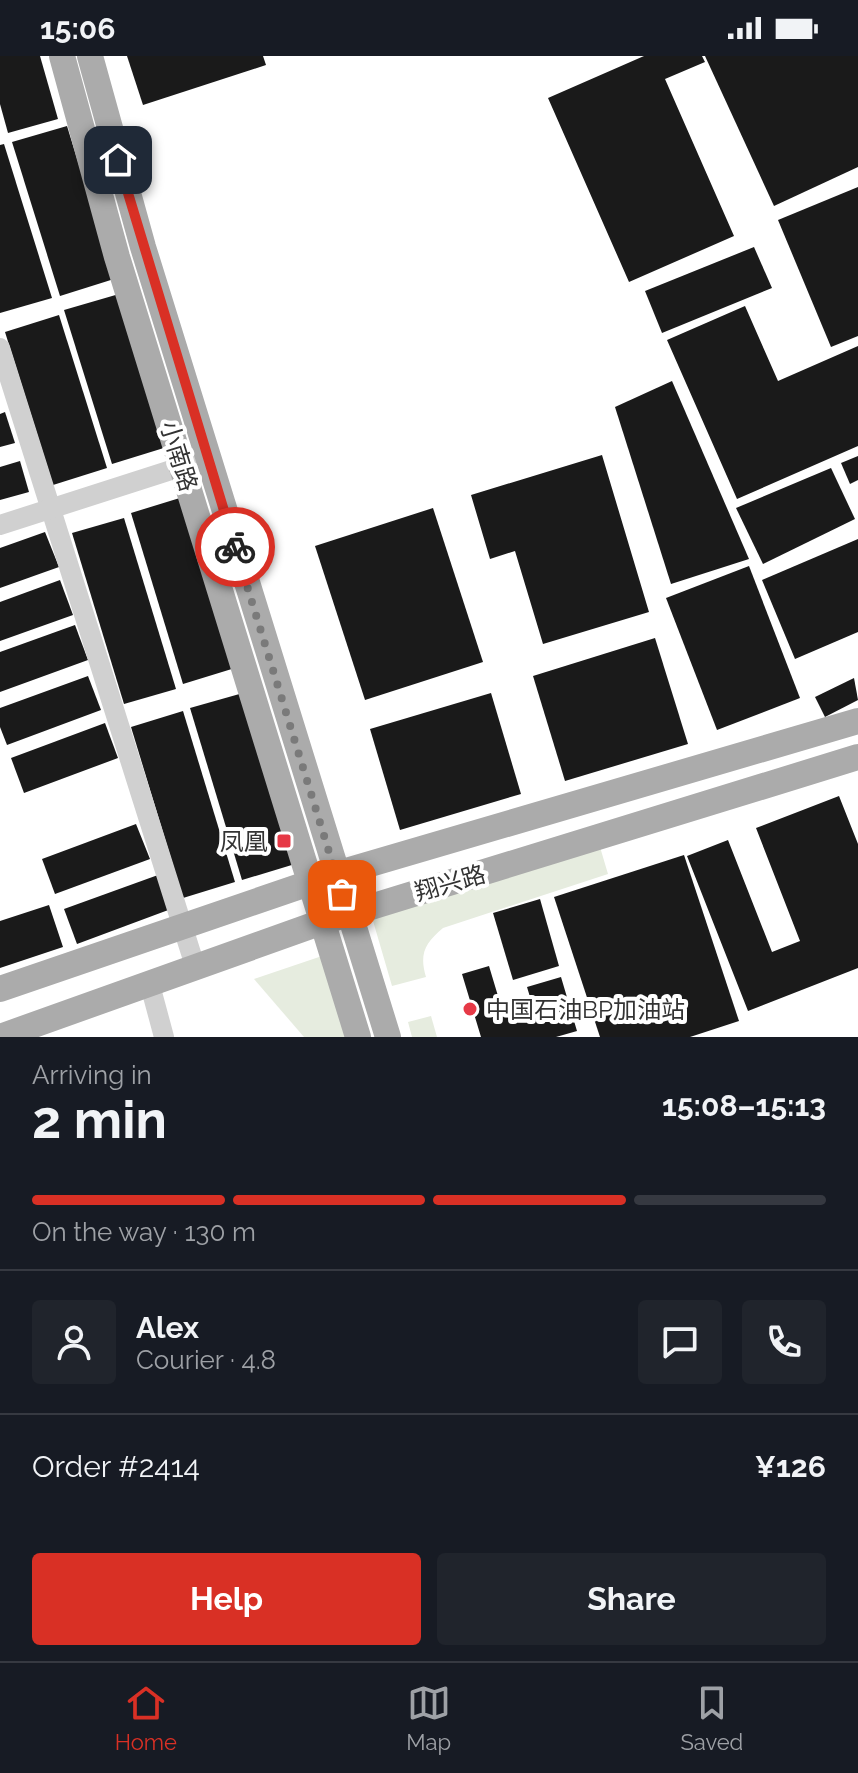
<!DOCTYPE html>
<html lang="en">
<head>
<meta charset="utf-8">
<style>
  :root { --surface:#171b24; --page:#20242c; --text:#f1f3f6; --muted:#9ea1a6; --line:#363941; --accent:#d93025 }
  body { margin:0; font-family:Raleway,"Noto Sans SC",sans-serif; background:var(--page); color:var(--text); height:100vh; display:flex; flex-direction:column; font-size:30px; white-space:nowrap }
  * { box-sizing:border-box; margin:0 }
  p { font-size:26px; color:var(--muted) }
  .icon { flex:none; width:44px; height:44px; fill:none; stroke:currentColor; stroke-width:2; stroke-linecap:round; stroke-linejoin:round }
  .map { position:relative; height:981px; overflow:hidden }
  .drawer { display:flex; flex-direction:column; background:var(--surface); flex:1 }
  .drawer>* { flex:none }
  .pin { position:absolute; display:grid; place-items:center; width:68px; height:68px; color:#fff; margin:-34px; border-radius:16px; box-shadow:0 4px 12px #0006 }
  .courier { position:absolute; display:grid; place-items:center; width:80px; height:80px; margin:-40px; border:6px solid #d93025; border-radius:50%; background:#fff; color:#222; box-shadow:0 2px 10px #0007 }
  .headline em { font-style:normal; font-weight:700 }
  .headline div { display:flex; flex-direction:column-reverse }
  .headline { display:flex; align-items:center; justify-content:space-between; height:136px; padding:0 32px }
  h1 { font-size:52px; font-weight:700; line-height:60px }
  .bar { display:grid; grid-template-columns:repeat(4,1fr); gap:12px 8px; align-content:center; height:96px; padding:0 32px }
  .bar i { height:10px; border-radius:6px; background:var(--line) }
  .bar .selected { background:var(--accent) }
  .bar p { grid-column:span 4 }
  .line { display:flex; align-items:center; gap:20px; padding:0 32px; border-top:2px solid var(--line) }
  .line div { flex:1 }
  .round { display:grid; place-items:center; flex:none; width:84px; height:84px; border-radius:8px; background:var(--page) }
  .primary-button { display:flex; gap:16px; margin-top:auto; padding:16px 32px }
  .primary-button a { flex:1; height:92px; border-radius:8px; background:var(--accent); color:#fff; font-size:32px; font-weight:700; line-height:92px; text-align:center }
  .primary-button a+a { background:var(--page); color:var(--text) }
  .status { display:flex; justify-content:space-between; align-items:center; height:56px; padding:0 40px; background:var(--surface); direction:ltr }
  .status svg { height:22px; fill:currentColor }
  .dock { display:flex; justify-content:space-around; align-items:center; height:112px; border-top:2px solid var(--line); background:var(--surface); font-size:22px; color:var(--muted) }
  .dock a { display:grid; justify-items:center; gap:4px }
  .dock .selected { color:var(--accent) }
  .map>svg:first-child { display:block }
  .green { fill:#e6ecdf }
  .building { fill:#1a1a1a }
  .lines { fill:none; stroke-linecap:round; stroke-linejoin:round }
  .minor { stroke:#d0d0d0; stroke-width:20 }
  .major { stroke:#ababab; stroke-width:26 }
  .done { stroke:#7a7a7a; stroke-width:8; stroke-dasharray:0 14.4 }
  .route { stroke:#d93025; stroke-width:10 }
  .poi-dot { fill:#e63946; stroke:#fff; stroke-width:3 }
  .labels { text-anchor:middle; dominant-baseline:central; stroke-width:8; stroke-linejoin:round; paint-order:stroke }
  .street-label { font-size:24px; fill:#333; stroke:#fff }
  .poi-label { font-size:24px; fill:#333; stroke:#fff; text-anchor:end }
</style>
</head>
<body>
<div class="status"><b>15:06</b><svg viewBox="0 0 49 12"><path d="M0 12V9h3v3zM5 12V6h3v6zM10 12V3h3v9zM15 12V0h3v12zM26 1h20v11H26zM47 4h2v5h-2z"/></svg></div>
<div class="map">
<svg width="858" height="981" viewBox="0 0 858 981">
  <rect width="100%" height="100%" fill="#fff"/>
  <!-- green -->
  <g class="green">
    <path d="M600 791 608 818 443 872C425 887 419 898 426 921L392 930 371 858Z"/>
    <polygon points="322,900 350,981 304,981 254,923"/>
    <polygon points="431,960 437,981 412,981 408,966"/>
  </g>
  <!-- building -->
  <g class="building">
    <polygon points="0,0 40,0 58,63 8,77 0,48"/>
    <polygon points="127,0 263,0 266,9 143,49"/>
    <polygon points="644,0 702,0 705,6 665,23 734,180 629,226 548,42"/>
    <polygon points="705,0 858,0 858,111 774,150"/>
    <polygon points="67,70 114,223 60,240 12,86"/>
    <polygon points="4,88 52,242 0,257 0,89"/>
    <polygon points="858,131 858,280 831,291 778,164"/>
    <polygon points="754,191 772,232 662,277 645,235"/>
    <polygon points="119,238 167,391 112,408 64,254"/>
    <polygon points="745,250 778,325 858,290 858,390 737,443 667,284"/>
    <polygon points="59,259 107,412 53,429 5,276"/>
    <polygon points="672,325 749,503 671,528 615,351"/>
    <polygon points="5,356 15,387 0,391 0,358"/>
    <polygon points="602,399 649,556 543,588 515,495 490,503 471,439"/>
    <polygon points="858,400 858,424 850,428 841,407"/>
    <polygon points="20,405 29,436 0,444 0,411"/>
    <polygon points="831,412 855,463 763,508 736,452"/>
    <polygon points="183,441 235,612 183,628 131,457"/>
    <polygon points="433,452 483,606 365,644 315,490"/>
    <polygon points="124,462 176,633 124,648 72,477"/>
    <polygon points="45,476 59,511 0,532 0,492"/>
    <polygon points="858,483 858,576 795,603 762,524"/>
    <polygon points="749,510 800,642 717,674 666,542"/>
    <polygon points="60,524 73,559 0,585 0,546"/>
    <polygon points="75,569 88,604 0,636 0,596"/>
    <polygon points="655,582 688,688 565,725 533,620"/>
    <polygon points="88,620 101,654 7,689 0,671 0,652"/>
    <polygon points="854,622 858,644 825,661 815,641"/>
    <polygon points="243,637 295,808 242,824 190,652"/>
    <polygon points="491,637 521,738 400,774 370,673"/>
    <polygon points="183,655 235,826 183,842 131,671"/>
    <polygon points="105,667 118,702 24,737 11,702"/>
    <polygon points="839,740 858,788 858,912 748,955 687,800 728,784 772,896 800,885 756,772"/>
    <polygon points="136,768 150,803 55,838 42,803"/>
    <polygon points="684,799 739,965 690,981 600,981 554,841"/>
    <polygon points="158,819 171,853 77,888 64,853"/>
    <polygon points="540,843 559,910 513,924 493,857"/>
    <polygon points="49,849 63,891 0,912 0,865"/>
    <polygon points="489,910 504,960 533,951 527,931 561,921 577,975 556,981 481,981 462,918"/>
  </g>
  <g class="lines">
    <!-- minor -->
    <g class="minor">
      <polyline points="0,292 196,913"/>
      <polyline points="0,469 193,407"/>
      <polyline points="150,929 164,981"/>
    </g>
    <!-- major -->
    <g class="major">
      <polyline points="62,0 117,201 358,981"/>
      <polyline points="90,0 143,191 388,981"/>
      <polyline points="0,933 336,818 858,665"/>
      <polyline points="0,981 322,866 858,701"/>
    </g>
  </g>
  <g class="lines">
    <!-- done -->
    <polyline class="done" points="235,491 342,838"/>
    <!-- route -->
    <polyline class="route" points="118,104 235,491"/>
  </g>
  <!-- markers -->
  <g class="poi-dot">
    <rect x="276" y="777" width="16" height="16" rx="4"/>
    <circle cx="470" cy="953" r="8"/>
  </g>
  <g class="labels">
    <!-- street labels -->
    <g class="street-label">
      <text transform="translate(179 400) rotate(73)">小南路</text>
      <text transform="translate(450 827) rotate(-16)">翔兴路</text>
    </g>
    <!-- poi labels -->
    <g class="poi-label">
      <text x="268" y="785">凤凰</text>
      <text x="486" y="953" text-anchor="start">中国石油BP加油站</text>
    </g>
  </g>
</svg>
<div class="pin" style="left:342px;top:838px;background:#ea580c"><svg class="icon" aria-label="bag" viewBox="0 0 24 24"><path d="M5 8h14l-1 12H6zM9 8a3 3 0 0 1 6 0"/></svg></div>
<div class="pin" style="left:118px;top:104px;background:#1f2937"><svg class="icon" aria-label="home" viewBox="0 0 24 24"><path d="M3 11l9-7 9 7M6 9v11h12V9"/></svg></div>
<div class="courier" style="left:235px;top:491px"><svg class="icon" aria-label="bike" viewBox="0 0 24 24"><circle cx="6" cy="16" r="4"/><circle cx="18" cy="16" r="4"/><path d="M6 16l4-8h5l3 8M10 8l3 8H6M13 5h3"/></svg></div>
</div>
<section class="drawer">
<div class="headline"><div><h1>2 min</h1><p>Arriving in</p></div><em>15:08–15:13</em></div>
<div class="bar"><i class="selected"></i><i class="selected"></i><i class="selected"></i><i></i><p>On the way · 130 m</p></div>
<div class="line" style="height:144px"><a class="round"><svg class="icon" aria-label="person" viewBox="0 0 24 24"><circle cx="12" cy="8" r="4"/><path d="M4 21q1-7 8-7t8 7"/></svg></a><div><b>Alex</b><p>Courier · 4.8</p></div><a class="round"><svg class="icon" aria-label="chat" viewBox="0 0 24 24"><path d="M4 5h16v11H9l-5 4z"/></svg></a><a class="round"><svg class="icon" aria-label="phone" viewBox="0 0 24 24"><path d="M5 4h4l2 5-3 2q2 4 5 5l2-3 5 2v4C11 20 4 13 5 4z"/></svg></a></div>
<div class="line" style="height:104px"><div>Order #2414</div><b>¥126</b></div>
<div class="primary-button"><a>Help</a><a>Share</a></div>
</section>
<nav class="dock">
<a class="selected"><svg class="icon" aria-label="home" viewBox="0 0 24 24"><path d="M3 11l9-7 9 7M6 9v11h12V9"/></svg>Home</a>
<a><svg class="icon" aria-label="map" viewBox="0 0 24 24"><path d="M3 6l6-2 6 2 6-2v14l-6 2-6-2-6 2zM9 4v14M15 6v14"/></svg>Map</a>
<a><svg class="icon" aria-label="saved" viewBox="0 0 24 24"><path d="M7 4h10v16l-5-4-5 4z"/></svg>Saved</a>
</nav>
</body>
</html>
